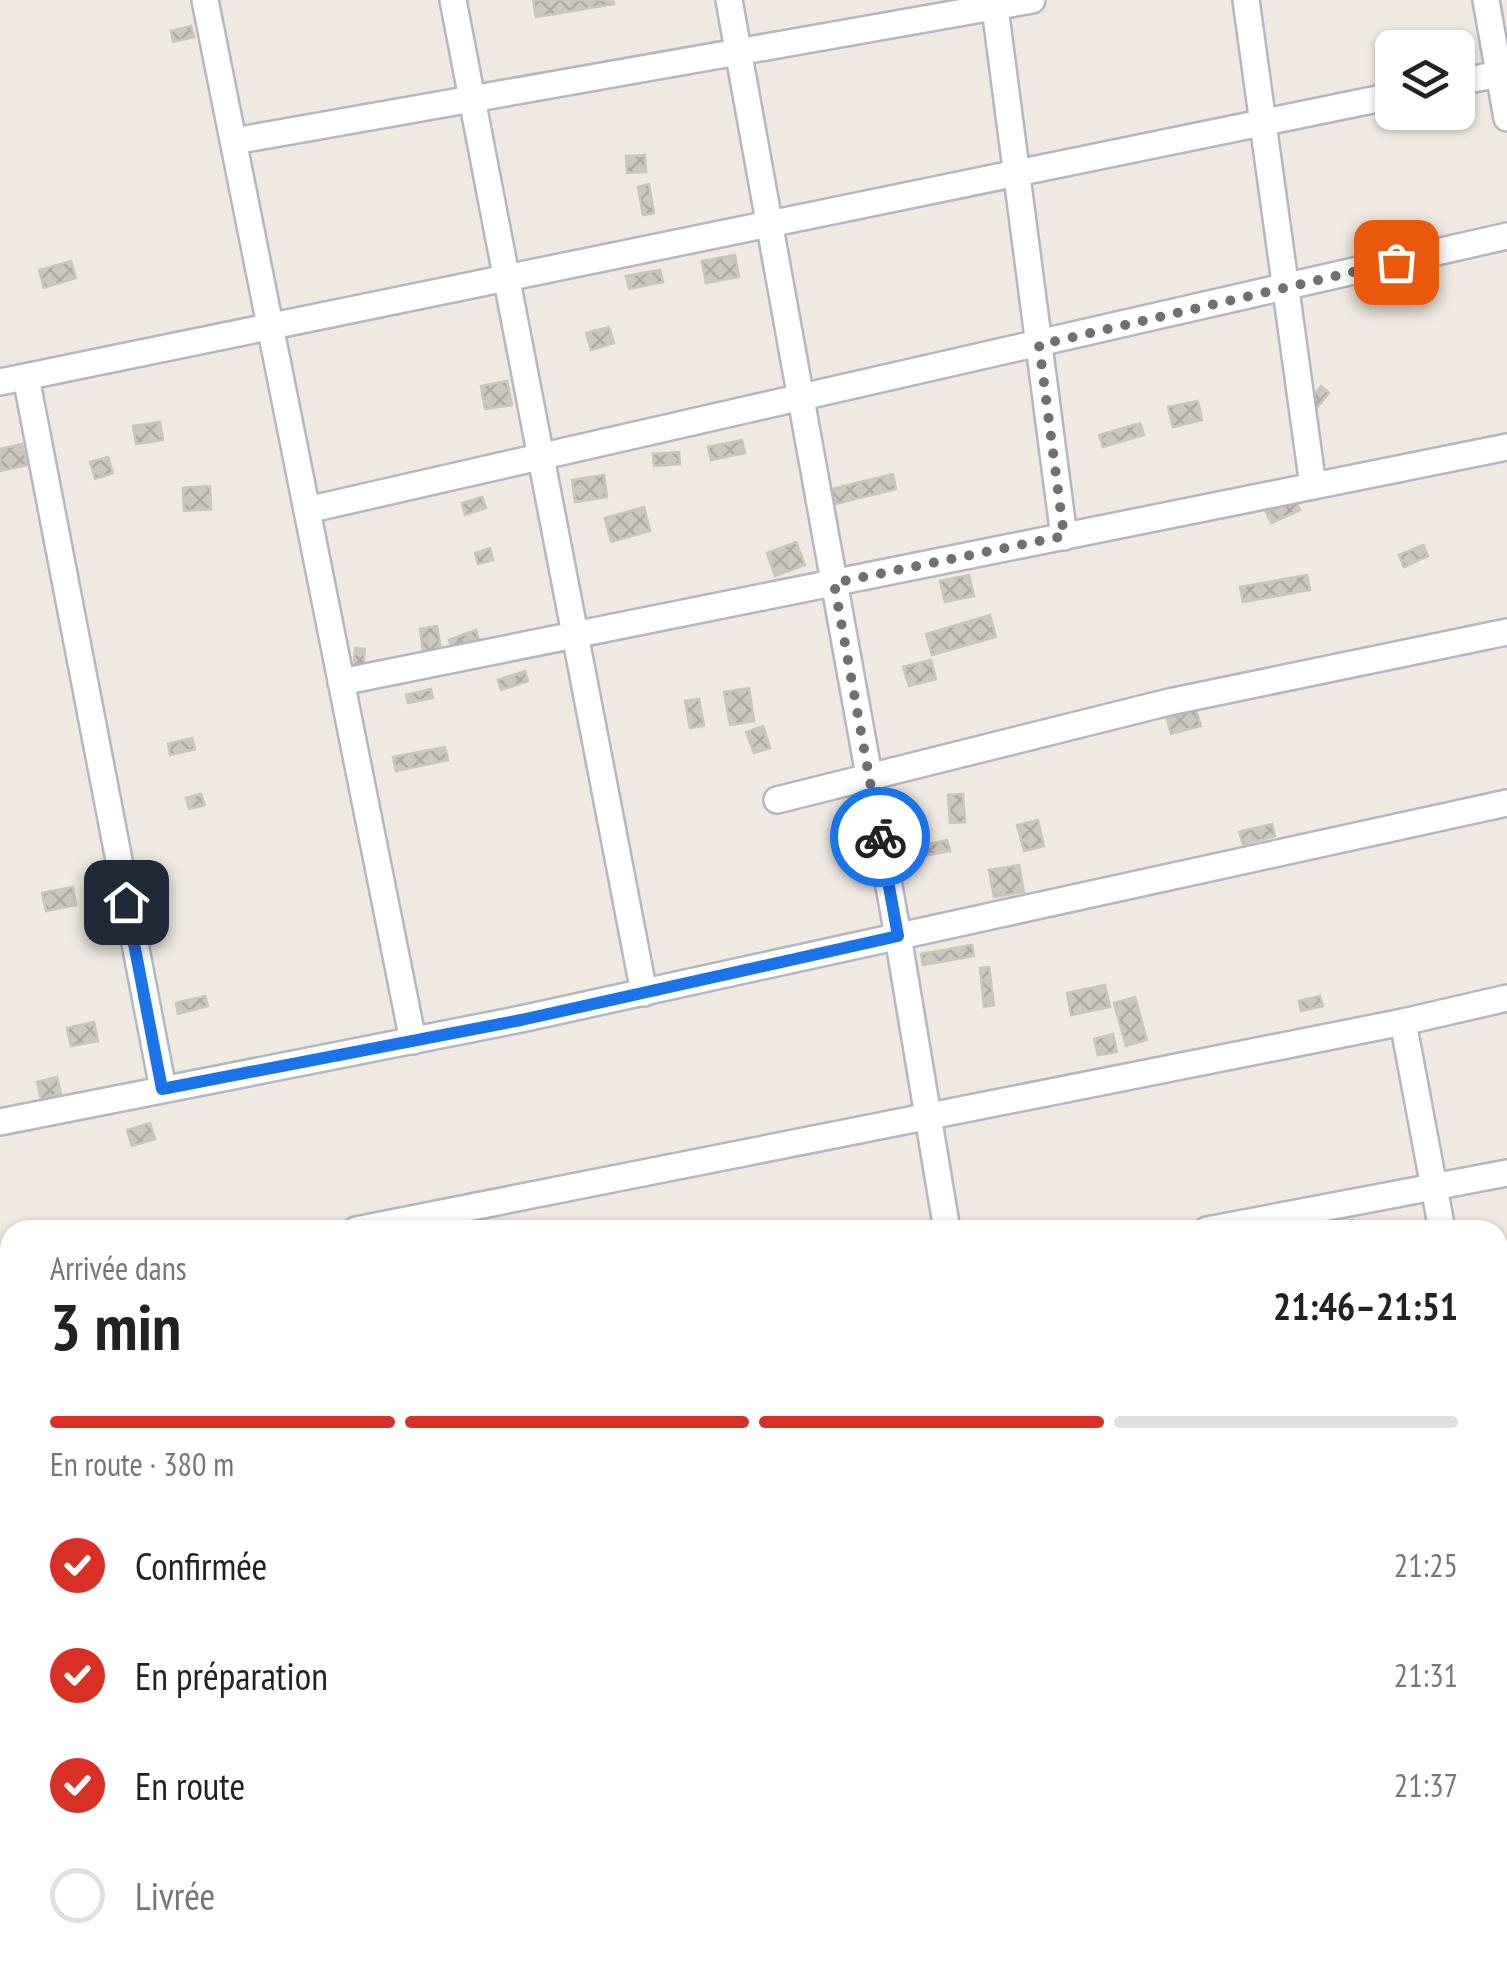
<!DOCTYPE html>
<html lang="fr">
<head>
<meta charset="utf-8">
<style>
  :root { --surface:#fff; --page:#f2f2f2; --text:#222; --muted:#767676; --line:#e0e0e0; --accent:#d93025 }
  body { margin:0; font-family:"PT Sans Narrow",sans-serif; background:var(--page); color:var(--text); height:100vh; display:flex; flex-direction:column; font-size:38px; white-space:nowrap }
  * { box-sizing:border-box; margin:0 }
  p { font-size:32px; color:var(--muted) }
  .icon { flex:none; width:55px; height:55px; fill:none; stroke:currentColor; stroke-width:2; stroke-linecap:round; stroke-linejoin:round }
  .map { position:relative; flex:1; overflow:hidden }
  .panel { position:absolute; left:0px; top:1220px; width:1508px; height:750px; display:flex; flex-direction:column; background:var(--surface); border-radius:30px 30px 0 0; box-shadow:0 2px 8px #0004 }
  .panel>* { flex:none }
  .fabs { position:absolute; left:1375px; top:30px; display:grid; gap:20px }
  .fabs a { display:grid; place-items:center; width:100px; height:100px; border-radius:15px; background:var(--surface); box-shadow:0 2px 8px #0004; font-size:50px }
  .pin { position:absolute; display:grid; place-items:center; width:85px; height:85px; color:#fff; margin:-42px; border-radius:20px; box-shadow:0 5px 15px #0006 }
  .courier { position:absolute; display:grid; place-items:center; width:100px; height:100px; margin:-50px; border:8px solid #1a73e8; border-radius:50%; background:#fff; color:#222; box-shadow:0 2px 12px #0007 }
  .headline em { font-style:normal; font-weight:800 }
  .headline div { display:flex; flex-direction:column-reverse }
  .headline { display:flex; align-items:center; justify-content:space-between; height:170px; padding:0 50px }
  h1 { font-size:65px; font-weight:800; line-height:75px }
  .bar { display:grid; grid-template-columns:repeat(4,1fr); gap:15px 10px; align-content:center; height:120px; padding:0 50px }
  .bar i { height:12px; border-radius:8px; background:var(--line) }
  .bar .current { background:var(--accent) }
  .bar p { grid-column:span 4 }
  ol { padding:0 50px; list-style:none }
  li { display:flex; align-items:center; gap:30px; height:110px }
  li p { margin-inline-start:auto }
  li .icon { padding:10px; border-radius:50%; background:var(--accent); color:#fff; stroke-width:4 }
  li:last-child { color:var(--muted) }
  li i { width:55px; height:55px; border:5px solid var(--line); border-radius:50% }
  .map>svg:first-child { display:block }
  .building { fill:url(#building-cross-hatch); stroke:#cbc5ba; stroke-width:2.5 }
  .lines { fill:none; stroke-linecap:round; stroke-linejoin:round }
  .minor-casing { stroke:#b4b7c1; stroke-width:30 }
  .minor { stroke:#fff; stroke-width:25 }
  .done { stroke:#726f6d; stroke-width:10; stroke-dasharray:0 18 }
  .route { stroke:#1a73e8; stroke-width:12 }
</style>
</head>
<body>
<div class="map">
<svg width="1507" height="1970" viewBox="0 0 1507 1970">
  <defs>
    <pattern id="building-cross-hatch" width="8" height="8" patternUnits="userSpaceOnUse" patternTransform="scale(2.5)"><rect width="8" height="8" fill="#cbc7bf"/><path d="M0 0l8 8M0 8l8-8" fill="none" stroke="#afaba4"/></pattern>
  </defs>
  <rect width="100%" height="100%" fill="#efe9e1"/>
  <!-- building -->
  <g class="building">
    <polygon points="533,0 613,0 614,4 536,17"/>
    <polygon points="191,26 194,37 173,42 171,31"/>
    <polygon points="645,155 646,172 627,173 626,156"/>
    <polygon points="649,184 654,213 643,215 638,187"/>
    <polygon points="735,255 739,277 706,283 702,261"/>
    <polygon points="71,261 76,278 44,288 39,270"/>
    <polygon points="660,270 663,282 629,289 626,276"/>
    <polygon points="609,327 614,343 591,350 586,333"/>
    <polygon points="507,381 512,405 485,409 481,386"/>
    <polygon points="1321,386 1329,393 1315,410 1307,403"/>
    <polygon points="1198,401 1202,420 1173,427 1168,407"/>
    <polygon points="160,422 163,440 136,444 133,426"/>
    <polygon points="1140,423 1144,435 1103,447 1099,435"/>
    <polygon points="742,440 745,453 711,460 708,447"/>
    <polygon points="22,444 27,465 0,471 0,449"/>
    <polygon points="679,452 680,464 654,466 653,454"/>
    <polygon points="108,457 113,473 95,479 90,462"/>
    <polygon points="893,474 896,489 831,505 828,490"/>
    <polygon points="604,475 607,497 575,502 572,480"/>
    <polygon points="210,486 211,509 184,511 183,488"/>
    <polygon points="482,497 486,508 465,515 462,503"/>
    <polygon points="1295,499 1300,510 1271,523 1266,512"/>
    <polygon points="644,507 650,531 611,542 605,518"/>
    <polygon points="796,542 805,565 775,576 767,553"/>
    <polygon points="1423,545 1428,556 1404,567 1399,555"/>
    <polygon points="490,548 493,560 478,564 475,553"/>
    <polygon points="969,575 974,596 945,602 940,581"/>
    <polygon points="1307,575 1310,590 1243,602 1240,587"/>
    <polygon points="990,615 996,637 932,655 926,634"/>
    <polygon points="437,626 441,649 423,652 420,629"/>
    <polygon points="476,630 479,640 452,649 449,640"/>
    <polygon points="355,648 365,649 363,672 353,671"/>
    <polygon points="931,660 936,679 909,686 903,667"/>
    <polygon points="525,671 528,681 501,690 498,680"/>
    <polygon points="749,688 754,721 730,725 724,692"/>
    <polygon points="431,689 433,698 408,703 406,695"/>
    <polygon points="699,699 704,726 690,728 685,701"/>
    <polygon points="1196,710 1201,726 1171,734 1167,718"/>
    <polygon points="763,726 770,748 754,753 746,732"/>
    <polygon points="192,738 195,749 170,755 168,744"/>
    <polygon points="445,747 448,760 396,771 393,757"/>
    <polygon points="201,794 205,805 189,809 186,798"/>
    <polygon points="963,794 965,822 950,823 948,795"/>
    <polygon points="1038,820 1044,846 1024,851 1017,825"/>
    <polygon points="1272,824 1275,836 1243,845 1239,832"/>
    <polygon points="947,840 950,851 918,857 916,847"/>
    <polygon points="1019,865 1024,892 994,897 989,870"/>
    <polygon points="73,887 76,905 46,911 42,893"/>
    <polygon points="972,945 974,956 923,965 921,954"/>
    <polygon points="989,967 994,1005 984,1007 980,968"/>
    <polygon points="1105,985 1110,1007 1071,1015 1067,993"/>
    <polygon points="205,996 208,1006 178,1014 176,1003"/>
    <polygon points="1320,996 1323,1006 1301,1011 1299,1001"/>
    <polygon points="1135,997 1147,1040 1126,1046 1114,1003"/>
    <polygon points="94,1022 98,1041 71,1046 67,1028"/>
    <polygon points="1113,1034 1117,1052 1098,1055 1094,1039"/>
    <polygon points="57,1077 61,1094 41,1099 37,1082"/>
    <polygon points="150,1123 155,1139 132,1146 127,1130"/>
    <polygon points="1353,1220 1355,1230 1306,1230 1306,1229"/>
  </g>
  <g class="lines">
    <!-- minor casing -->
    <g class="minor-casing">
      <g id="minor">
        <polyline points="205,0 413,1041"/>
        <polyline points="453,0 644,993"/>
        <polyline points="729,0 898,936 947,1230"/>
        <polyline points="994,0 1064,537"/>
        <polyline points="1246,0 1313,486"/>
        <polyline points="1486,0 1507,118"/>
        <polyline points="1458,82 1499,74"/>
        <polyline points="234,141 1032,0"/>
        <polyline points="26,377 163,1089"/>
        <polyline points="0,382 1392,96"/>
        <polyline points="307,510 1507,236"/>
        <polyline points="341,682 1507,447"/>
        <polyline points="777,800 1169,702 1507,632"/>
        <polyline points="1403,1022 1442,1230"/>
        <polyline points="0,1122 521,1019 1507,803"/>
        <polyline points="356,1230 1403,1022 1507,998"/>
        <polyline points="1207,1230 1507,1173"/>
        <polyline points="0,1302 10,1300"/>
        <polyline points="1498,1342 1507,1341"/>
        <polyline points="0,1459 10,1457"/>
        <polyline points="1498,1506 1507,1555"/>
        <polyline points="1498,1720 1507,1719"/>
        <polyline points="1498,1889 1507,1887"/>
        <polyline points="0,1939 10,1938"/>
        <polyline points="155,1960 167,1970"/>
        <polyline points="741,1960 756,1970"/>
        <polyline points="884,1960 916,1970"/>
        <polyline points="1075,1960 1079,1970"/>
      </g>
    </g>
    <!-- minor -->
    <use href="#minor" class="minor"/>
  </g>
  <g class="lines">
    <!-- done -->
    <polyline class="done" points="880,837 834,583 1064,536 1039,345 1396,262"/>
    <!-- route -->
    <polyline class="route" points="126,902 162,1089 521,1020 898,936 880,837"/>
  </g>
</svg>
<div class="fabs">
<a><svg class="icon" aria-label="layers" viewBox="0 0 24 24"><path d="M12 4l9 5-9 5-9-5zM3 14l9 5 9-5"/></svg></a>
</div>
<div class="pin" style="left:1396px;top:262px;background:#ea580c"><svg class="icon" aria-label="bag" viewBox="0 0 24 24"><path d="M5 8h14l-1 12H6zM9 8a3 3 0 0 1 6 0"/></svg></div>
<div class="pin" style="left:126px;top:902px;background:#1f2937"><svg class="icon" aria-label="home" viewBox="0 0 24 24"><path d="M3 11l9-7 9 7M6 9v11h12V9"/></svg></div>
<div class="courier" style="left:880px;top:837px"><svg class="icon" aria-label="bike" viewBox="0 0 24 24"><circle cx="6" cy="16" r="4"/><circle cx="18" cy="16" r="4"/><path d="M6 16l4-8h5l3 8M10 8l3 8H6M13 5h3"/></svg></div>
<section class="panel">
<div class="headline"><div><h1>3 min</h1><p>Arrivée dans</p></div><em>21:46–21:51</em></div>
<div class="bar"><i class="current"></i><i class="current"></i><i class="current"></i><i></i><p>En route · 380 m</p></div>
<ol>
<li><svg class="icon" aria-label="check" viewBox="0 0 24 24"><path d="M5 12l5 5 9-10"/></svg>Confirmée<p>21:25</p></li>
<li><svg class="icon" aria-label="check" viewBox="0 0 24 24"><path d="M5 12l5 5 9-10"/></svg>En préparation<p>21:31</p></li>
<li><svg class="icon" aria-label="check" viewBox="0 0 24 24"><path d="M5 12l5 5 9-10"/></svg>En route<p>21:37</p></li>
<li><i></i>Livrée</li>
</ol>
</section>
</div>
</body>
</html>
